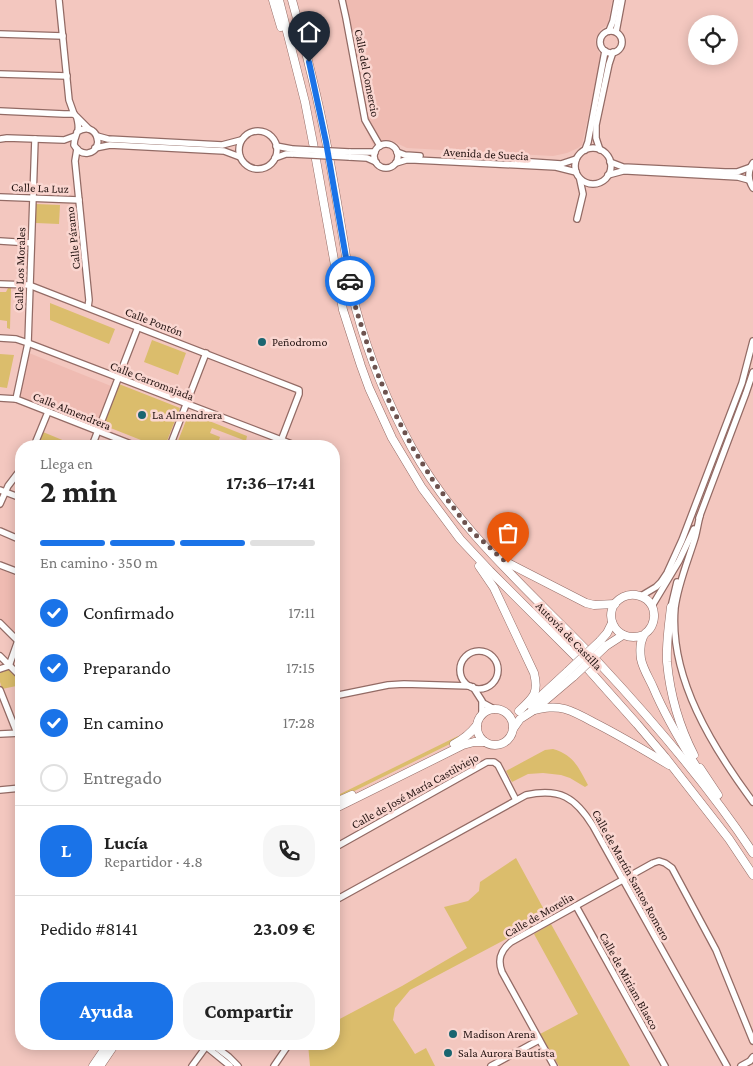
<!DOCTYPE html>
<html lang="es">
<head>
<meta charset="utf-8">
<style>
  :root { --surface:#fff; --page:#f6f6f6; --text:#222; --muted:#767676; --line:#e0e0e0; --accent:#1a73e8 }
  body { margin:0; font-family:"Crimson Pro",serif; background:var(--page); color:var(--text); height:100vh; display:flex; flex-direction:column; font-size:19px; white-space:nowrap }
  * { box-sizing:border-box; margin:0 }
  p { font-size:16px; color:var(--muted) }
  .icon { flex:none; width:28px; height:28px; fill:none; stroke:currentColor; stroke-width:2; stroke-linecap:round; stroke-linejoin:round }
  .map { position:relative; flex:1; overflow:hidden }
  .drawer { position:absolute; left:15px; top:440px; width:325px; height:610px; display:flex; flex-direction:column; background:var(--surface); border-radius:20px; box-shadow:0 2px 12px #0003 }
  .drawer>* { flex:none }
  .fabs { position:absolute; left:688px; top:15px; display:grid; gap:10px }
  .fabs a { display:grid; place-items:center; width:50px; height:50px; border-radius:50%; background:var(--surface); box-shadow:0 2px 12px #0003; font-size:25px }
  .pin { position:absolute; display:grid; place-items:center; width:42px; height:42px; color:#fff; margin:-51px -21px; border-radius:50% 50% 50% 0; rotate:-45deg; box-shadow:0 0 5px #0007 }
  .pin .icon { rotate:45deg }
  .courier { position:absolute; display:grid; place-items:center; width:50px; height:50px; margin:-25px; border:4px solid #1a73e8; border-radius:50%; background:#fff; color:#222; box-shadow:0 1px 6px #0007 }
  .summary em { font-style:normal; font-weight:700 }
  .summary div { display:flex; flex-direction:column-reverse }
  .summary { display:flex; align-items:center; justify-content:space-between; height:85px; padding:0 25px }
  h1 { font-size:32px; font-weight:700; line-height:38px }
  .bar { display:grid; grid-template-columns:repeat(4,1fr); gap:8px 5px; align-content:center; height:60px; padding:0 25px }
  .bar i { height:6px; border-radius:4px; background:var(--line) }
  .bar .active { background:var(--accent) }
  .bar p { grid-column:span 4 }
  .line { display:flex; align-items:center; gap:12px; padding:0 25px; border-top:1px solid var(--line) }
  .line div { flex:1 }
  .round { display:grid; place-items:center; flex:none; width:52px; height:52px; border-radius:20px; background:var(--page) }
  ol { padding:0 25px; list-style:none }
  li { display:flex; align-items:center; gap:15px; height:55px }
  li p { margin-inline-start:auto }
  li .icon { padding:5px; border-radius:50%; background:var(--accent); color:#fff; stroke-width:4 }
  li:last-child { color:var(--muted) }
  li i { width:28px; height:28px; border:2px solid var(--line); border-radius:50% }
  .button { display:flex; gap:10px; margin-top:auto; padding:10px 25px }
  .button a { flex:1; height:58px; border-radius:20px; background:var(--accent); color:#fff; font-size:20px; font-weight:700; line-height:58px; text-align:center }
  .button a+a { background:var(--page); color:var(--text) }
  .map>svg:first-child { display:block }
  .built { fill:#efbbb2 }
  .green { fill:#dbbd6c }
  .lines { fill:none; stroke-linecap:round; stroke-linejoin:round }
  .minor-casing { stroke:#936b65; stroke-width:8 }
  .highway-casing { stroke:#936b65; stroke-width:9 }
  .minor { stroke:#fff; stroke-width:5.5 }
  .highway { stroke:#fff; stroke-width:8 }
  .minor-bridge-casing { stroke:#936b65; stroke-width:8; stroke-linecap:butt }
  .highway-bridge-casing { stroke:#936b65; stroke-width:9; stroke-linecap:butt }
  .minor-bridge { stroke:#fff; stroke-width:5.5 }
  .highway-bridge { stroke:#fff; stroke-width:8 }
  .done { stroke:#6d534f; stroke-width:5; stroke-dasharray:0 9 }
  .route { stroke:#1a73e8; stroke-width:6 }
  .poi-dot { fill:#1a6570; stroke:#fad6d0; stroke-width:2 }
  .labels { text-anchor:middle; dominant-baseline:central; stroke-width:5; stroke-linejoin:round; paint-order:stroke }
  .street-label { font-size:12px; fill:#251513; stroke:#fad6d0 }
  .poi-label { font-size:12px; fill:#251513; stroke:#fad6d0; text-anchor:start }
</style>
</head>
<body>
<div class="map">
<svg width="753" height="1066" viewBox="0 0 753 1066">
  <rect width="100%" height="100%" fill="#f3c7bf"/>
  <!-- built -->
  <g class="built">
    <polygon points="339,0 612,0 608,23 606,26 601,29 595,40 596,46 600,55 600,62 583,140 582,145 578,148 567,153 553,156 407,148 390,140 380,141 373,145 362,121"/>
    <polygon points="29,353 111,386 96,426 20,397"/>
    <polygon points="0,569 21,578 21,622 17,634 16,634 0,618"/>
  </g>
  <!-- green -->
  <g class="green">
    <polygon points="36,204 60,205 59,224 36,223"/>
    <polygon points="8,288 11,288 10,329 7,328 7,321 0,320 0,292 6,292"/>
    <polygon points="50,303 115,329 109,344 50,320"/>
    <polygon points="152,340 186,353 178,375 144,362"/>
    <polygon points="0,354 14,355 7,388 0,387"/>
    <polygon points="119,384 180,408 165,446 156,446 108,427 109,424 104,422"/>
    <polygon points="189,413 247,436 246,441 212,428 210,433 220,437 217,445 220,446 176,446"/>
    <polygon points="43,432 72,444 71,446 38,446"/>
    <polygon points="9,669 21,680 21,685 2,689 0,682 0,671"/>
    <polygon points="458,736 460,739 334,801 334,797"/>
    <path d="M553 749C574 755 578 767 588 785L585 787 570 778 561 775 543 773 528 774 512 782 506 771 545 750Z"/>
    <polygon points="516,858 548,917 410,990 395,1008 393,1020 408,1043 415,1054 426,1048 435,1066 310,1066 308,1044 334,1044 334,1022 402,986 467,948 444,907 468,901 479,891 480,882"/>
    <polygon points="551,924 630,1066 559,1066 540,1034 578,1014 534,934"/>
  </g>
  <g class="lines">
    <!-- minor casing -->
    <g class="minor-casing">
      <g id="minor">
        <polyline points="59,0 69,100 74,114 89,129"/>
        <polyline points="342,0 346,18 365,120 380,146"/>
        <polyline points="609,31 613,21 617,0"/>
        <circle cx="611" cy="42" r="11"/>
        <polyline points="616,32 622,0"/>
        <polyline points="0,34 63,36"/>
        <polyline points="0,74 67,76"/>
        <polyline points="0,111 64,114 74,114"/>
        <path d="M77 118C78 122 79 126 78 130 76 136 74 139 74 145 77 150 81 154 88 153 106 150 97 119 77 132"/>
        <circle cx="258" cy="150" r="19"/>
        <polyline points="97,136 108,139 222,145 241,140"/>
        <polyline points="0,139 7,138 64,140 75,136"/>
        <circle cx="386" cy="156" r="12"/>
        <polyline points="276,146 292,149"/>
        <polyline points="95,148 110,145 224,151 240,157"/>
        <circle cx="593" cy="166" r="18"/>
        <polyline points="77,149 75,161 89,300 88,307"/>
        <polyline points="585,150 588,142 605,51"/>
        <polyline points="600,150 596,138 596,125 609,64 613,52"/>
        <polyline points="349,152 375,152"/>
        <polyline points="397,152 405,155 420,156"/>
        <polyline points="349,157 367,158 376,162"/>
        <polyline points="275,158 286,154 293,154"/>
        <polyline points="517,161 561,164 576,159"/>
        <polyline points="610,162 623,167 725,172 737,172 751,167"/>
        <polyline points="396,163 406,160 415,160 556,167 576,172"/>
        <path d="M753 163C747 172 748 180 753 188"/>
        <polyline points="608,175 623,171 628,171 738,177 749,180"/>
        <polyline points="0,197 79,200"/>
        <polyline points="577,219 583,194 580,180"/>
        <polyline points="0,241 31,243"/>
        <polyline points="0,284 29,285 299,390 299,394 279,446"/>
        <polyline points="0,338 16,339 28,343 297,446"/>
        <polyline points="0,398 16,399 136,446"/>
        <polyline points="16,399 28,343 35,139"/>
        <polyline points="34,446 48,412"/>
        <polyline points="92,446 138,327"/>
        <polyline points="170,446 206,353"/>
        <polyline points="0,490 21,498"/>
        <polyline points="0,504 8,486 21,469"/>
        <path d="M700 516C698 523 697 531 695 538 688 561 678 584 675 608 669 678 713 748 753 802"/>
        <polyline points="699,518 746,393 753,372"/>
        <polyline points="0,531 21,540"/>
        <polyline points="0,565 21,573"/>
        <polyline points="641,596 656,587 661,582 667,573 682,540 742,383 753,341"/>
        <polyline points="652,606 679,561 694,529"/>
        <polyline points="671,607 677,582"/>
        <polyline points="0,623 21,644"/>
        <circle cx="479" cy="670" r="19"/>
        <polyline points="0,656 21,677"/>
        <polyline points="0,669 9,666 21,632"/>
        <polyline points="473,687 482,701 482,715"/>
        <polyline points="0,690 17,733"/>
        <polyline points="334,696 388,685 404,684 470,686"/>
        <polyline points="483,703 494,709"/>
        <polyline points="0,734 21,733"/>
        <polyline points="0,790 21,788"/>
        <polyline points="334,848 487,762 494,762 498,765 516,800"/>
        <path d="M334 901 526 795C560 788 575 797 593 826L727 1066"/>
        <polyline points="576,906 665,1066"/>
        <polyline points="203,1044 230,1066"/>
        <polyline points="212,1044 229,1057 238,1066"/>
        <polyline points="192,1066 208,1044"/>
        <polyline points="274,1066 289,1044"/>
        <polyline points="491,1066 539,1040"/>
        <path d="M554 1066 502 972C497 959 501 950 511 942L653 863 659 861 665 863 672 868 716 950 753 1041"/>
        <polyline points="741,1066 750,1061 753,1057"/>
      </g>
    </g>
    <!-- highway casing -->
    <g class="highway-casing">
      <g id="highway">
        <polyline points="273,0 281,27"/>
        <polyline points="279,0 305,102 313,143 343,310 361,366 369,388 392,438 422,488 460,539 490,571 588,669 637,724 665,757 729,839 753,875"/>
        <path d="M292 0C305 47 317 94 326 141 333 177 339 213 345 250 348 269 351 289 356 309 369 357 388 404 412 448 459 532 533 594 598 662 653 721 709 786 753 853"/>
        <polyline points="497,555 508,563 586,603 594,605 615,604"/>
        <path d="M479 566 494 588 534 673C539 693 534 697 519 711"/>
        <path d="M671 607C669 625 666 643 667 662 670 694 679 726 694 755"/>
        <path d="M644 635C614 646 599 609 623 597 633 592 647 596 652 606 656 614 654 625 648 631 645 634 645 632 643 637 640 643 640 652 641 659 643 669 649 678 653 687 666 718 683 746 701 774"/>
        <polyline points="600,641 607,633 612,623"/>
        <polyline points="606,646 623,635"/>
        <polyline points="530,705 542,695 568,671"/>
        <circle cx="495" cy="727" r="18"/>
        <path d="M534 710C544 708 554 706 565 709 575 712 584 717 593 722 619 735 644 750 669 765"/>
        <polyline points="513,729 520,719 534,710 574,676"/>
        <path d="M454 744C464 739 470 734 477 725"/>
        <polyline points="700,768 718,795"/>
        <polyline points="334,803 352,795"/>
        <polyline points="334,809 463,745 474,742 485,742"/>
        <polyline points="93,1066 108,1044"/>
        <polyline points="100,1066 115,1044"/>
      </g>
    </g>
    <!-- minor -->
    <use href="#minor" class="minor"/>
    <!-- highway -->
    <use href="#highway" class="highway"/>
    <!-- minor-bridge casing -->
    <g class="minor-bridge-casing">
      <g id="minor-bridge">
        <polyline points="292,149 349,152"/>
        <polyline points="293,154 349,157"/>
      </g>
    </g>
    <!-- highway-bridge casing -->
    <g class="highway-bridge-casing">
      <g id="highway-bridge">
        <polyline points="568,671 600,641"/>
        <polyline points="574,676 606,646"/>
      </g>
    </g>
    <!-- minor-bridge -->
    <use href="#minor-bridge" class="minor-bridge"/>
    <!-- highway-bridge -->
    <use href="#highway-bridge" class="highway-bridge"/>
  </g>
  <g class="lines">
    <!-- done -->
    <polyline class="done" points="350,281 356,309 374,365 392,408 414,450 434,482 472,532 485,543 500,557 508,563"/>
    <!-- route -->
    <polyline class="route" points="309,62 326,142 350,281"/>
  </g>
  <!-- markers -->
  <g class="poi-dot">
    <circle cx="262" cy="342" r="5"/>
    <circle cx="142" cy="415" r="5"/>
    <circle cx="453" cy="1034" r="5"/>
    <circle cx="448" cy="1053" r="5"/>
  </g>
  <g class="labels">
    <!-- street labels -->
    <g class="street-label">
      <text transform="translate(367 73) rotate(79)">Calle del Comercio</text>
      <text transform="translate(486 154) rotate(3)">Avenida de Suecia</text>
      <text transform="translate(40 188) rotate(2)">Calle La Luz</text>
      <text transform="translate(73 238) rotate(-96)">Calle Páramo</text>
      <text transform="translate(20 269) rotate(-88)">Calle Los Morales</text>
      <text transform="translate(154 322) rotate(21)">Calle Pontón</text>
      <text transform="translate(152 381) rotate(21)">Calle Carromajada</text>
      <text transform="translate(72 411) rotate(22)">Calle Almendrera</text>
      <text transform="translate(569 636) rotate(46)">Autovía de Castilla</text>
      <text transform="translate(415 791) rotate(-29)">Calle de José María Castilviejo</text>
      <text transform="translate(631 875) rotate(61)">Calle de Martín Santos Romero</text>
      <text transform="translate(539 915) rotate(-30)">Calle de Morelia</text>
      <text transform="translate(629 981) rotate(61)">Calle de Miriam Blasco</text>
    </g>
    <!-- poi labels -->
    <g class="poi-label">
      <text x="272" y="342">Peñodromo</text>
      <text x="152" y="415">La Almendrera</text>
      <text x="463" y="1034">Madison Arena</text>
      <text x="458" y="1053">Sala Aurora Bautista</text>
    </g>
  </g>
</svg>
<div class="fabs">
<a><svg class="icon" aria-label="locate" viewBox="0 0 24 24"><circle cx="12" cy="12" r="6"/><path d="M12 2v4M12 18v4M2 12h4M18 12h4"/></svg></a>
</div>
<div class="pin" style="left:508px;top:563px;background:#ea580c"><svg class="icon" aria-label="bag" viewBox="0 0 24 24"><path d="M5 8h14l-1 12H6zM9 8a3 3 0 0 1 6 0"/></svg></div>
<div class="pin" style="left:309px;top:62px;background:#1f2937"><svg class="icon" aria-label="home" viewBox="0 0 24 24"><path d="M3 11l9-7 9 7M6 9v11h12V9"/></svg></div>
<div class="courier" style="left:350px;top:281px"><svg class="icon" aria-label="car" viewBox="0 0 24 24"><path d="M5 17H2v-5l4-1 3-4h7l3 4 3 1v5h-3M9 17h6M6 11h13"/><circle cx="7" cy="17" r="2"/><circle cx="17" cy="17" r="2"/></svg></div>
<section class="drawer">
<div class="summary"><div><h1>2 min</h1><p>Llega en</p></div><em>17:36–17:41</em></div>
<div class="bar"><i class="active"></i><i class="active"></i><i class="active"></i><i></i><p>En camino · 350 m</p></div>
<ol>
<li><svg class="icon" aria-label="check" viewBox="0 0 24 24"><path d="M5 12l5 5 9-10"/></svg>Confirmado<p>17:11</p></li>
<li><svg class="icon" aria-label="check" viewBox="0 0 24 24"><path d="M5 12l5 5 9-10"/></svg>Preparando<p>17:15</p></li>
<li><svg class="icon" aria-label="check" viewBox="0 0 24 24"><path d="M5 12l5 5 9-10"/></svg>En camino<p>17:28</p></li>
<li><i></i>Entregado</li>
</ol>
<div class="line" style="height:90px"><b class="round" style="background:var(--accent);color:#fff">L</b><div><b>Lucía</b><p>Repartidor · 4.8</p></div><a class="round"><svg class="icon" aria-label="phone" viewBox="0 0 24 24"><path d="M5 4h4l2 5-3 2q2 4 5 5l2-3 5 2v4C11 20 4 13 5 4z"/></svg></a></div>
<div class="line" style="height:65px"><div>Pedido #8141</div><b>23.09 €</b></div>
<div class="button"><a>Ayuda</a><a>Compartir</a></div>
</section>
</div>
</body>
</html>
